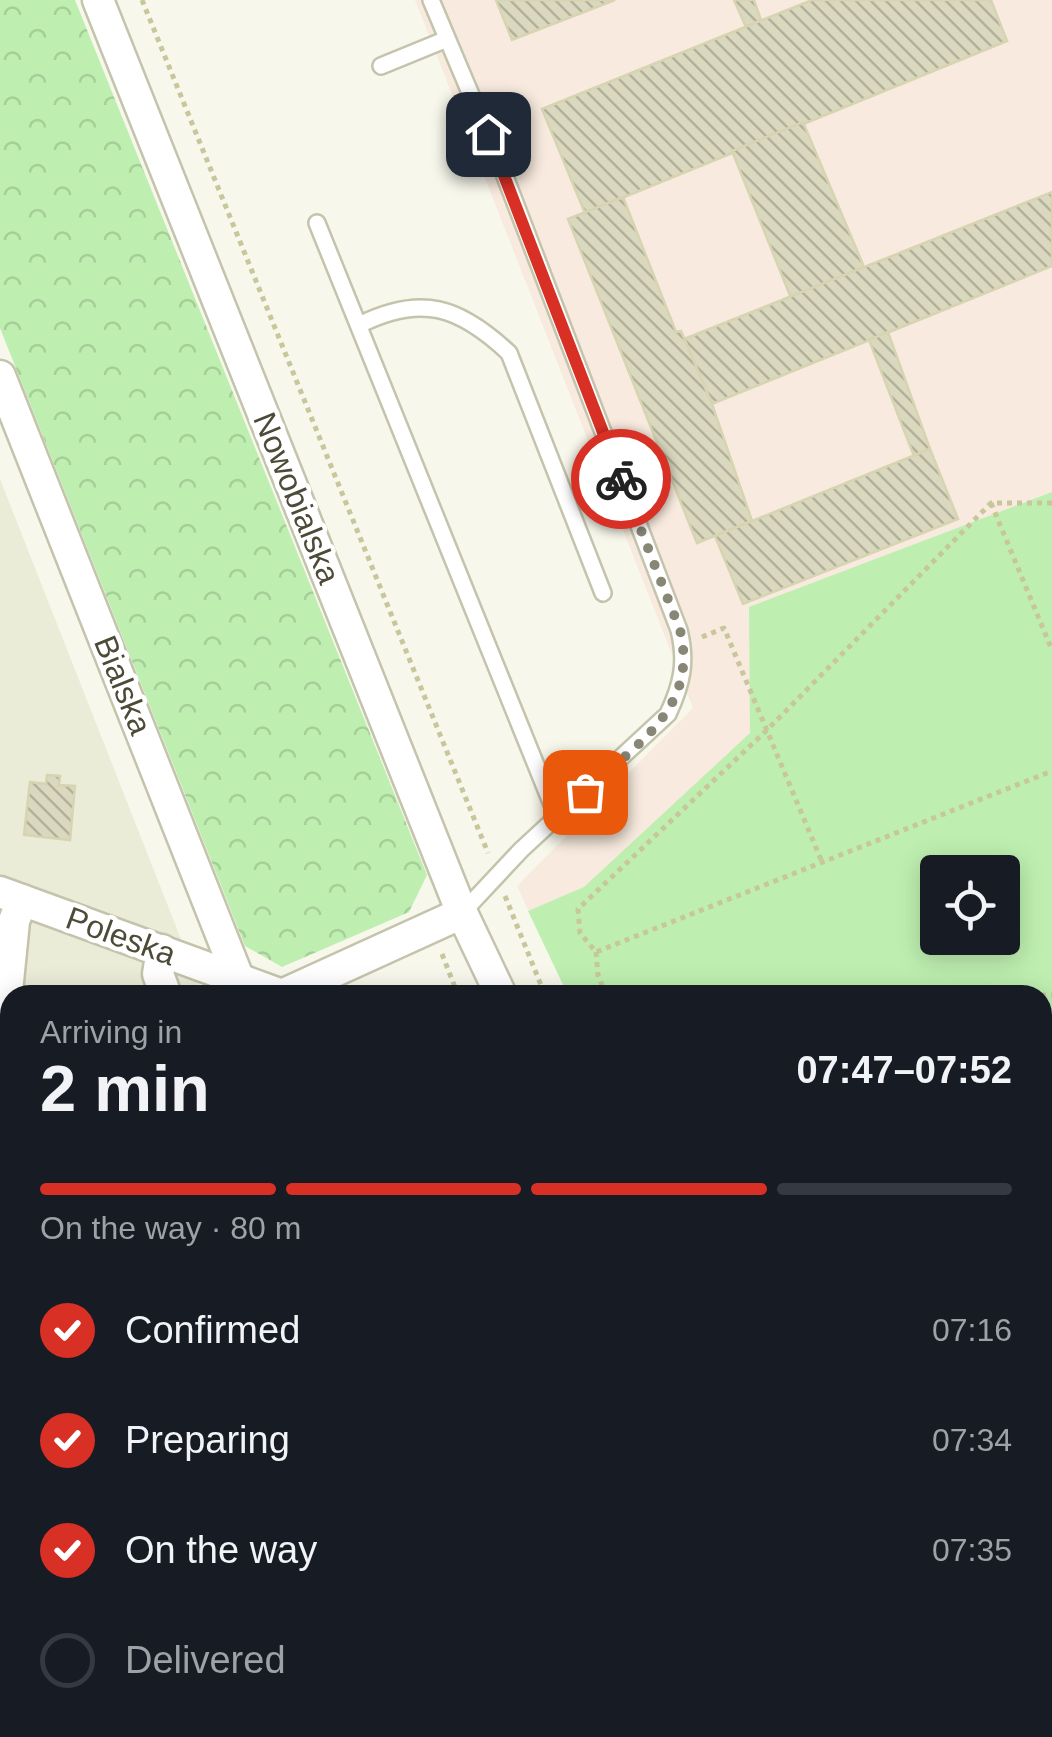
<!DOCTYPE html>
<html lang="en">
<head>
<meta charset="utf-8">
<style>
  :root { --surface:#171b24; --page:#242831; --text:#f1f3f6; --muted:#9ea1a6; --line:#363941; --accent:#d93025 }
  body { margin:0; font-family:Helvetica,sans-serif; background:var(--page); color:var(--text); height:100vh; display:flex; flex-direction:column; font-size:38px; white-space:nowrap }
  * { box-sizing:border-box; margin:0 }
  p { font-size:32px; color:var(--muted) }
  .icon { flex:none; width:55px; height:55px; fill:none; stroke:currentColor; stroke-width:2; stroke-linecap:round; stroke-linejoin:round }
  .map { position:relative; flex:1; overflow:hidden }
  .drawer { position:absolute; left:0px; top:985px; width:1052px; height:752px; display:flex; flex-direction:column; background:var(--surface); border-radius:30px 30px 0 0; box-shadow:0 5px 25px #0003 }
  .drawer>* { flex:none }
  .tools { position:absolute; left:920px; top:855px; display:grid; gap:20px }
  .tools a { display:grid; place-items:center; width:100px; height:100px; border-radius:10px; background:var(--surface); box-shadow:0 5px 25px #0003; font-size:50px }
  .pin { position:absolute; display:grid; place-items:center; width:85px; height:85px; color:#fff; margin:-42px; border-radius:20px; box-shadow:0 5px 15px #0006 }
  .courier { position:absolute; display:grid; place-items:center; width:100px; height:100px; margin:-50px; border:8px solid #d93025; border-radius:50%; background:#fff; color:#222; box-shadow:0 2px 12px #0007 }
  .overview em { font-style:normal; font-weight:800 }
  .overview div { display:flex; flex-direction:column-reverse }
  .overview { display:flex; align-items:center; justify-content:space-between; height:170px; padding:0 40px }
  h1 { font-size:65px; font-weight:800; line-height:75px }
  .bar { display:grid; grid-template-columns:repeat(4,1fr); gap:15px 10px; align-content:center; height:120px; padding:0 40px }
  .bar i { height:12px; border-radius:8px; background:var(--line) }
  .bar .selected { background:var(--accent) }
  .bar p { grid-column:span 4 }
  ol { padding:0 40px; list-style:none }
  li { display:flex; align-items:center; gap:30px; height:110px }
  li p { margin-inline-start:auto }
  li .icon { padding:10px; border-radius:50%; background:var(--accent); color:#fff; stroke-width:4 }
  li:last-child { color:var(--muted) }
  li i { width:55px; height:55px; border:5px solid var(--line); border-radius:50% }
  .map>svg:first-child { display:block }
  .residential { fill:#ebecd8 }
  .medical { fill:#f8eade; fill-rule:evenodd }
  .grass { fill:#beefb0; fill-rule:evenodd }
  .forest { fill:url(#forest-crowns) }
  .building { fill:url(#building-back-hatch); stroke:#d6d4b1; stroke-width:2.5 }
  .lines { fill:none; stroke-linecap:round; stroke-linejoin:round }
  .lane-casing { stroke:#c4c4ac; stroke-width:20 }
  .street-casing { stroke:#c4c4ac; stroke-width:35 }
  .path { stroke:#c8c69b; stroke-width:5; stroke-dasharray:5 5; stroke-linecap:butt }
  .lane { stroke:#fff; stroke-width:15 }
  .street { stroke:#fff; stroke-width:30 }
  .done { stroke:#888776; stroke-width:10; stroke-dasharray:0 18 }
  .route { stroke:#d93025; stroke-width:12 }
  .labels { text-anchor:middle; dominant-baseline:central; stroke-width:9; stroke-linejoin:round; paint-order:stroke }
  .street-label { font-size:32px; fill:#4d4b37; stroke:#fff }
</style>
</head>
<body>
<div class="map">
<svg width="1052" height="1737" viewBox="0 0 1052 1737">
  <defs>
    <pattern id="forest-crowns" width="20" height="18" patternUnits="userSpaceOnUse" patternTransform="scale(2.5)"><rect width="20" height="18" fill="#beefb0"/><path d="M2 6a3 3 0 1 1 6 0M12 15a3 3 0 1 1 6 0" fill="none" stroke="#a5ce98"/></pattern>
    <pattern id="building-back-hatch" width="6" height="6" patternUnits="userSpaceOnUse" patternTransform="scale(2.5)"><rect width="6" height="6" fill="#dad8bf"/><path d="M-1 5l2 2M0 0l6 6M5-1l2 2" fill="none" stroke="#b3b19c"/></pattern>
  </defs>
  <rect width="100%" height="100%" fill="#f7f7eb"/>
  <!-- residential -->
  <polygon class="residential" points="0,479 203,995 10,995 10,1728 348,1728 347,1737 0,1737"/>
  <!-- medical -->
  <path class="medical" d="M415 0H1052V1090L1042 995H568L517 886 693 708ZM938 872H1002V938H938Z"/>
  <!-- grass -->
  <path class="grass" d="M1052 492V1091L1043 1095 1042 995H568L528 911 584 887 750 733 749 607ZM938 872H1002V938H938Z"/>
  <!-- forest -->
  <g class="forest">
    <polygon points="0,0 75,0 427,875 409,912 282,967 245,946 0,328"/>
    <polygon points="1042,1305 1052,1308 1052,1555 1042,1546"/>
    <polygon points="1043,1630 1052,1638 1052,1737 349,1737 349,1728 1042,1728"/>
  </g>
  <!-- building -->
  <g class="building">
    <polygon points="496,0 615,0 512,40"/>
    <polygon points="734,0 754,0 761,20 746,27"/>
    <polygon points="812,0 991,0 1007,41 585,213 542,109"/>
    <polygon points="803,122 864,267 791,298 732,151"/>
    <polygon points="1052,192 1052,266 712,404 684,339"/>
    <polygon points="623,197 676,332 681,331 712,404 752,521 697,543 568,219"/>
    <polygon points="888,332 930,449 914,456 869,340"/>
    <polygon points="930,449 958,519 743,604 715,536"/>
    <polygon points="47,775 60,776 59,785 75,786 70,840 24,835 30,782 46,784"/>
    <polygon points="8,1342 10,1342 10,1410 1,1410"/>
    <polygon points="0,1632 10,1632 10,1680 0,1679"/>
    <polygon points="0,1679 10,1680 10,1726 0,1725"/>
    <polygon points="277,1728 315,1728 314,1737 276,1737"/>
  </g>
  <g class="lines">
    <!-- lane casing -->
    <g class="lane-casing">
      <g id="lane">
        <path d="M431 0 501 166 679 630C687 662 682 684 668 714L521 850 462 913"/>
        <polyline points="381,66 447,39"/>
        <polyline points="317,223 557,817"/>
        <path d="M359 325C421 294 459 306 509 353L603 593"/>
        <polyline points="1042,1207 1052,1194"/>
      </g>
    </g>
    <!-- street casing -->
    <g class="street-casing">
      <g id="street">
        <polyline points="98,0 462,913 501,995"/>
        <polyline points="0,376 245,995"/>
        <polyline points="0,892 282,995 462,913"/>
        <polyline points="162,950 158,974 166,995"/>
        <polyline points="0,1062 14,921 22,900"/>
        <polyline points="1042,1271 1052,1275"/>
        <polyline points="1042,1604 1052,1613"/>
        <polyline points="537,1728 541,1737"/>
        <polyline points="232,1737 233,1728"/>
      </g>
    </g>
    <!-- path -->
    <g class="path">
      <polyline points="142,0 488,853"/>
      <polyline points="991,503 1052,650"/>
      <polyline points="1052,503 991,503 768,729 578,909 580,933 596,952 1052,771"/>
      <polyline points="702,637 724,628 822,862"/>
      <polyline points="505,896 545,995"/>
      <polyline points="596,952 598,975 606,995"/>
      <polyline points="442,954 458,995"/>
      <polyline points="1041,995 1052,995"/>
      <polyline points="1042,1024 1052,1020"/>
      <polyline points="1042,1559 1052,1567"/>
    </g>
    <!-- lane -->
    <use href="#lane" class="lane"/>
    <!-- street -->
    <use href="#street" class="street"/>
  </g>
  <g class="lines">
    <!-- done -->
    <path class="done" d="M585 792C636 744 699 709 680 630L621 479"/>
    <!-- route -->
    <polyline class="route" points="488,134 621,479"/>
  </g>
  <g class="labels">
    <!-- street labels -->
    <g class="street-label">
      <text transform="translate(297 498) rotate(68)">Nowobialska</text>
      <text transform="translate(123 685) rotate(68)">Bialska</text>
      <text transform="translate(121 936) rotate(20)">Poleska</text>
    </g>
  </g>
</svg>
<div class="tools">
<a><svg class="icon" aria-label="locate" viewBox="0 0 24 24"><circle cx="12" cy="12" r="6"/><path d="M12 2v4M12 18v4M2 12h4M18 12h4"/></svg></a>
</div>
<div class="pin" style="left:585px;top:792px;background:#ea580c"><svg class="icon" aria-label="bag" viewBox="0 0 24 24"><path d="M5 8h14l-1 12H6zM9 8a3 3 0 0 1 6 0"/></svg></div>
<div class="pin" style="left:488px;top:134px;background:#1f2937"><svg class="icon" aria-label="home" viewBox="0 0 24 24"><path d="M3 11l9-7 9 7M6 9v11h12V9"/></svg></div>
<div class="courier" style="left:621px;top:479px"><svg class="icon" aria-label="bike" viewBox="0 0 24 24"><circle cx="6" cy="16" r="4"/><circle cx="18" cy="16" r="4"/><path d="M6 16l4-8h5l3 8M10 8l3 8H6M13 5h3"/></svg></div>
<section class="drawer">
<div class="overview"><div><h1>2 min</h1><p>Arriving in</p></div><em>07:47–07:52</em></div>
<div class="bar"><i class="selected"></i><i class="selected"></i><i class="selected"></i><i></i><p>On the way · 80 m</p></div>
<ol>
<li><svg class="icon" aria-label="check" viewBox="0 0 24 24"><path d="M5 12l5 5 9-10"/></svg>Confirmed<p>07:16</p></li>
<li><svg class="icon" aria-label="check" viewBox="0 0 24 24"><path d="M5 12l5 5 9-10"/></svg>Preparing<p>07:34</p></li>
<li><svg class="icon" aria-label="check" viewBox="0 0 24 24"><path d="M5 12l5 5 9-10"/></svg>On the way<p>07:35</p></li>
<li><i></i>Delivered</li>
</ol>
</section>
</div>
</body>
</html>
